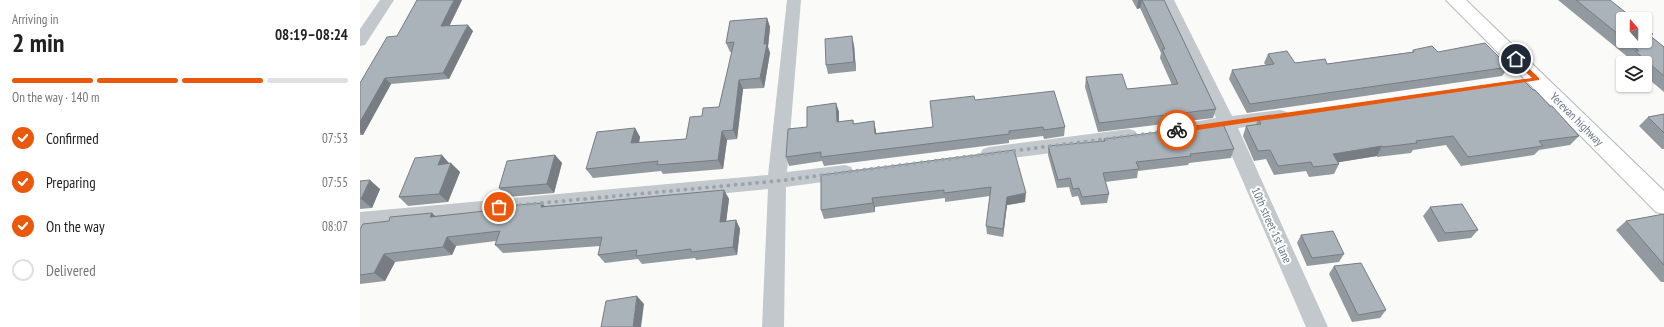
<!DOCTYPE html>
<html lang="en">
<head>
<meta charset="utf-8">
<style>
  :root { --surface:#fff; --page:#f2f2f2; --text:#222; --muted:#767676; --line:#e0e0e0; --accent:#ea580c }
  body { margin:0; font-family:"PT Sans Narrow",sans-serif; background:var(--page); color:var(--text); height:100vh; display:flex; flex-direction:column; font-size:15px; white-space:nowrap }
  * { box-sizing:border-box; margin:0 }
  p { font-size:13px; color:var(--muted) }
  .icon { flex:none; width:22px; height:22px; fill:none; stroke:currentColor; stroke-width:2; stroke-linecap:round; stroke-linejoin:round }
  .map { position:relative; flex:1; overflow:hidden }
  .sheet { display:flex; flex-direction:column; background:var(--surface); width:360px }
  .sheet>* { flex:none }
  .needle { width:26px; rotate:340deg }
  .controls { position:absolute; left:1256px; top:12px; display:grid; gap:8px }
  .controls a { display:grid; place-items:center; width:36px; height:36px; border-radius:4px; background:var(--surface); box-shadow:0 1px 3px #0004; font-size:20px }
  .pin { position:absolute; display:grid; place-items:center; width:34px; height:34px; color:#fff; margin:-17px; border:2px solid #fff; border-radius:50%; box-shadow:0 1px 4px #0007 }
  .courier { position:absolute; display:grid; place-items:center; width:40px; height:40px; margin:-20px; border:3px solid #ea580c; border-radius:50%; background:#fff; color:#222; box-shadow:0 1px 5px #0007 }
  .headline em { font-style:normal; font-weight:700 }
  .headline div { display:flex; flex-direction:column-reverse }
  .headline { display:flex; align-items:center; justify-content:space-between; height:68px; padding:0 12px }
  h1 { font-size:26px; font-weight:700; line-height:30px }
  .bar { display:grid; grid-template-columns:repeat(4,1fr); gap:6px 4px; align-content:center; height:48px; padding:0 12px }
  .bar i { height:5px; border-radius:3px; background:var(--line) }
  .bar .active { background:var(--accent) }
  .bar p { grid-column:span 4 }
  ol { padding:0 12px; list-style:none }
  li { display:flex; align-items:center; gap:12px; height:44px }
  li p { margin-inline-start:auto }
  li .icon { padding:4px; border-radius:50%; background:var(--accent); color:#fff; stroke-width:4 }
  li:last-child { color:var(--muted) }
  li i { width:22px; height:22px; border:2px solid var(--line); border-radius:50% }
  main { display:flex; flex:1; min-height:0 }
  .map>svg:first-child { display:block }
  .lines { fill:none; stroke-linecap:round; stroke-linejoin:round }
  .primary-casing { stroke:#b5babe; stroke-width:2 }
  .minor { fill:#c3c8cc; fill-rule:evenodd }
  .primary { fill:#fff; fill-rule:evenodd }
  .wall { fill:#929a9f }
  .shaded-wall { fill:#777d82 }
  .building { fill:#aab3b9; stroke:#777d82 }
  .route { fill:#ea580c }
  .done { stroke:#99a4ac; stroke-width:4; stroke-dasharray:0 7.2 }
  .labels { text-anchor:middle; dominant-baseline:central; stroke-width:4; stroke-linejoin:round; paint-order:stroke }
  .street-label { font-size:12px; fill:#657683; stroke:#fff }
</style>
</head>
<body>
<main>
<section class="sheet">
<div class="headline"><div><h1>2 min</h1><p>Arriving in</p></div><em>08:19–08:24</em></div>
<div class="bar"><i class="active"></i><i class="active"></i><i class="active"></i><i></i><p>On the way · 140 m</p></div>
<ol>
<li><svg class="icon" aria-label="check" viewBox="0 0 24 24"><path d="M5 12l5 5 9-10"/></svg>Confirmed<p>07:53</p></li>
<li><svg class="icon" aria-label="check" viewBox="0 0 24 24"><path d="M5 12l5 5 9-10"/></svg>Preparing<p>07:55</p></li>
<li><svg class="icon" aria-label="check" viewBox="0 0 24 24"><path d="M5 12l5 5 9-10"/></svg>On the way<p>08:07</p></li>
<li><i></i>Delivered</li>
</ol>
</section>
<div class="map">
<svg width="1304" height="327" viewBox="0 0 1304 327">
  <rect width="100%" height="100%" fill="#fafaf8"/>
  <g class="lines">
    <!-- primary casing -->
    <g class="primary-casing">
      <polygon id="primary" points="1086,0 1106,0 1304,191 1304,214 1296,212"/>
    </g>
    <!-- minor -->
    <g class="minor">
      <polygon points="20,0 34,0 5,45 0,46 0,29"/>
      <polygon points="427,0 441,0 427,172 485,165 491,167 494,172 491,177 485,179 426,187 424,327 402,327 408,189 0,228 0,212 408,175"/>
      <polygon points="800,0 814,0 872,116 921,110 927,112 930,116 927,120 921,122 878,128 968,327 946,327 861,131 840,133 834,132 831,127 834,122 856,118"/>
      <polygon points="769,129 775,131 778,136 775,141 769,143 629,161 623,159 620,154 623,149 629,147"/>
    </g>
    <!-- primary -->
    <use href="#primary" class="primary"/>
  </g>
  <!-- wall -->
  <g class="wall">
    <polygon points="102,0 89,26 113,31 89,79 31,84 3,135 0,135 0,83 37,36"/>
    <polygon points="772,0 804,0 856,109 853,118 738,132 725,87 726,77 767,89 812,85 800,58 801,53 780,8 777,9"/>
    <polygon points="1198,0 1250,0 1263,19 1263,41 1285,41 1293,34 1291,36 1304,47 1304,92 1285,76 1285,63 1270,63 1267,61 1269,58"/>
    <polygon points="407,18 410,27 408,47 410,53 404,88 383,89 377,139 367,140 363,169 303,174 301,171 233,178 226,169 275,128 280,137 279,143 326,139 342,116 359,107 372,52 370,52 366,43"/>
    <polygon points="494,45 496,71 468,74 466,65"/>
    <polygon points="1053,50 1078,52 1149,67 1142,76 887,113 869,79 872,70 906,65 904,63 908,54 935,63 967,64 1052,52"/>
    <polygon points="615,100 705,127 704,136 684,139 683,136 649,140 649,143 464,166 462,161 429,166 426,157 447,127 476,103 479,112 479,122 493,120 494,124 514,121 516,133 573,127"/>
    <polygon points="1190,106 1219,136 1210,145 1179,150 1174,155 1101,166 1086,145 1053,150 1051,153 1017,157 1017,156 978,162 979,164 974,174 949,177 946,171 914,175 906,159 894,161 883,136 886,126 896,125 898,118"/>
    <polygon points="1304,114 1304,149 1302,149 1279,126 1288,117"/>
    <polygon points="744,139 874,149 871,158 829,163 828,165 778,171 777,178 745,182 749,194 747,203 721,205 718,196 712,197 709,187 697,188 688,155 688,146 743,142"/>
    <polygon points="654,150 665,202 647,205 643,237 627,234 626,226 630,196 585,202 585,198 515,207 515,212 464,219 461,210"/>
    <polygon points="195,155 202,163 194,193 147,197 139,188"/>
    <polygon points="90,163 100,172 88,202 48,206 39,197"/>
    <polygon points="0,181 20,189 12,208 0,209"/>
    <polygon points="364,190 369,199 366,221 376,220 380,229 377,255 336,260 335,258 282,264 278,259 245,263 238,255 240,246 143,253 135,245 136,241 96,246 92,255 35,262 25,281 0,284 0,229 29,221 72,213 75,216"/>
    <polygon points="1070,207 1118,230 1111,238 1078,242 1063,216"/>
    <polygon points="1304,214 1304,282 1301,282 1256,230 1266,221"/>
    <polygon points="941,235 984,254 979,262 947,266 937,243"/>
    <polygon points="974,266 1026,310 1020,318 992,322 969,274"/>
  </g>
  <!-- shaded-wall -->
  <g class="shaded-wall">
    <polygon points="94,0 102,0 86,33 81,26"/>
    <polygon points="778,0 782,0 780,8 777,9"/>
    <polygon points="407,18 410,27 408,47 410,53 404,88 400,78"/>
    <polygon points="108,25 113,31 89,79 83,73"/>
    <polygon points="492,36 494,45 496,71 494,62"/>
    <polygon points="25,78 31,84 3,135 0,132 0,122"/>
    <polygon points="379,80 383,89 377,139 373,130"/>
    <polygon points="476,103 479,112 479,131 477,122"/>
    <polygon points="514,121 516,131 517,143 515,134"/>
    <polygon points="275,128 280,137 277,152 271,143"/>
    <polygon points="362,131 367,140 363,169 358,160"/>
    <polygon points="1022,146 1017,156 968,164 973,154"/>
    <polygon points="82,155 90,164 78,165"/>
    <polygon points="195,155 202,163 194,193 187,184"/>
    <polygon points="91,163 100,172 88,202 79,194"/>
    <polygon points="10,180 20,189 12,208 1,199"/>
    <polygon points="364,190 369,199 365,231 360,222"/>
    <polygon points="666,193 665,202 647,205 643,237 643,229 647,197"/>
    <polygon points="512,198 515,207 515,212 513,203"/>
    <polygon points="182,203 189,211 181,207"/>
    <polygon points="72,213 81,222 70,217"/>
    <polygon points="376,220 380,229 377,255 373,247"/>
    <polygon points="87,237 96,246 92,255 83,247"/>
    <polygon points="24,254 35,262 25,281 14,273"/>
    <polygon points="277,296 284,304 281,327 273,327"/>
  </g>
  <!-- building -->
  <g class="building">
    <polygon points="57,0 94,0 81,26 108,25 83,73 25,78 0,122 0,83 27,37 37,36"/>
    <polygon points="782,0 804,0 856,109 739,123 726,77 762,74 767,89 818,84 802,49 805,49"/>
    <polygon points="1216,0 1250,0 1274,19 1263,19 1263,38"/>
    <polygon points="407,18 404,44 407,44 400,78 379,80 373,130 362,131 358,160 297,165 298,161 226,169 237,132 275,128 271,143 326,139 330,117 342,116 343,108 359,107 374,42 366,43 370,21"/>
    <polygon points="1285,28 1293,34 1289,35 1304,47 1304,76 1275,51 1279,51 1267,41 1285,41"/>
    <polygon points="492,36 494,62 466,65 465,39"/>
    <polygon points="1125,43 1149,67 890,104 872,70 914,64 908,54 927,51 935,63 965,59 967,64 1054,52 1053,50 1072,46 1078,52"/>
    <polygon points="1163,80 1173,90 1175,90 1190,106 1192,106 1219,136 1179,141 1183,146 1108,157 1093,136 1056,141 1057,143 1023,147 1022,146 973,154 979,164 953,167 951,162 918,166 910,150 898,151 886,126 901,124 898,118"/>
    <polygon points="694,91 705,127 684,130 683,127 649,131 649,134 461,157 461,152 426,157 428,129 447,127 447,107 476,103 477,122 493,120 493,124 514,121 515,134 573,127 570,101 614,96 615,100"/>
    <polygon points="1304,114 1304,133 1288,117"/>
    <polygon points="863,124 874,149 830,154 831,156 776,162 779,169 743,173 749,194 722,197 719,188 713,189 710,178 698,180 688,146 745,141 744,139"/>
    <polygon points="654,150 666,193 647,197 643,229 626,226 631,187 584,193 584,190 512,198 513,203 461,210 461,175"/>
    <polygon points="82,155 78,165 91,163 79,194 39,197 55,158"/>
    <polygon points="195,155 187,184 139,188 147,161"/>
    <polygon points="10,180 1,199 0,199 0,181"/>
    <polygon points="364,190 360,222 376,220 373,247 331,252 331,249 276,256 277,250 238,255 242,237 135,245 140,231 87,237 83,247 24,254 14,273 0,275 0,229 3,224 29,221 30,217 72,213 70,217 134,210 134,207 182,203 181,207"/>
    <polygon points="1102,204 1118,230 1085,233 1070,207"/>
    <polygon points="1304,214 1304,265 1266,221"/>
    <polygon points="973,231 984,254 952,258 941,235"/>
    <polygon points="1001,263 1026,310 998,315 974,266"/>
    <polygon points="277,296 273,327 241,327 246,301"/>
  </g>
  <!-- route -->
  <polygon class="route" points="1154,58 1158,58 1179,78 1179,80 817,133 814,130 817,128 1172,78 1154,61"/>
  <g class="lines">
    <!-- done -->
    <polyline class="done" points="139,207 417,181 817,130"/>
  </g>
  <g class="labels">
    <!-- street labels -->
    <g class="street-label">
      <text transform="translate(1217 119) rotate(45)">Yerevan highway</text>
      <text transform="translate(912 225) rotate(66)">10th street 1st lane</text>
    </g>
  </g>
</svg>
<div class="controls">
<a><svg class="needle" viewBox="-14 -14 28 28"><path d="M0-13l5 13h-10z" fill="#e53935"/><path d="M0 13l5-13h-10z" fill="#767676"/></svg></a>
<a><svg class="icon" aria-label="layers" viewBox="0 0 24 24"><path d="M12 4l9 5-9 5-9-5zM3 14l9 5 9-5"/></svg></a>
</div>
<div class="pin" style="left:139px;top:207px;background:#ea580c"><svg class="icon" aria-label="bag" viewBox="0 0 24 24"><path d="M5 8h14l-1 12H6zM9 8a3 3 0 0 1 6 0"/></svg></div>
<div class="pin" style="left:1156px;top:59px;background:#1f2937"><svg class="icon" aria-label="home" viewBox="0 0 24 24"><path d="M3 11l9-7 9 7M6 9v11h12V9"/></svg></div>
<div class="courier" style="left:817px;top:130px"><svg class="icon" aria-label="bike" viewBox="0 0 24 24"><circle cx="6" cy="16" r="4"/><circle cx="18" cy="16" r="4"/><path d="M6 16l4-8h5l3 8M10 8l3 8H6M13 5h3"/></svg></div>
</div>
</main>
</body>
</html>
